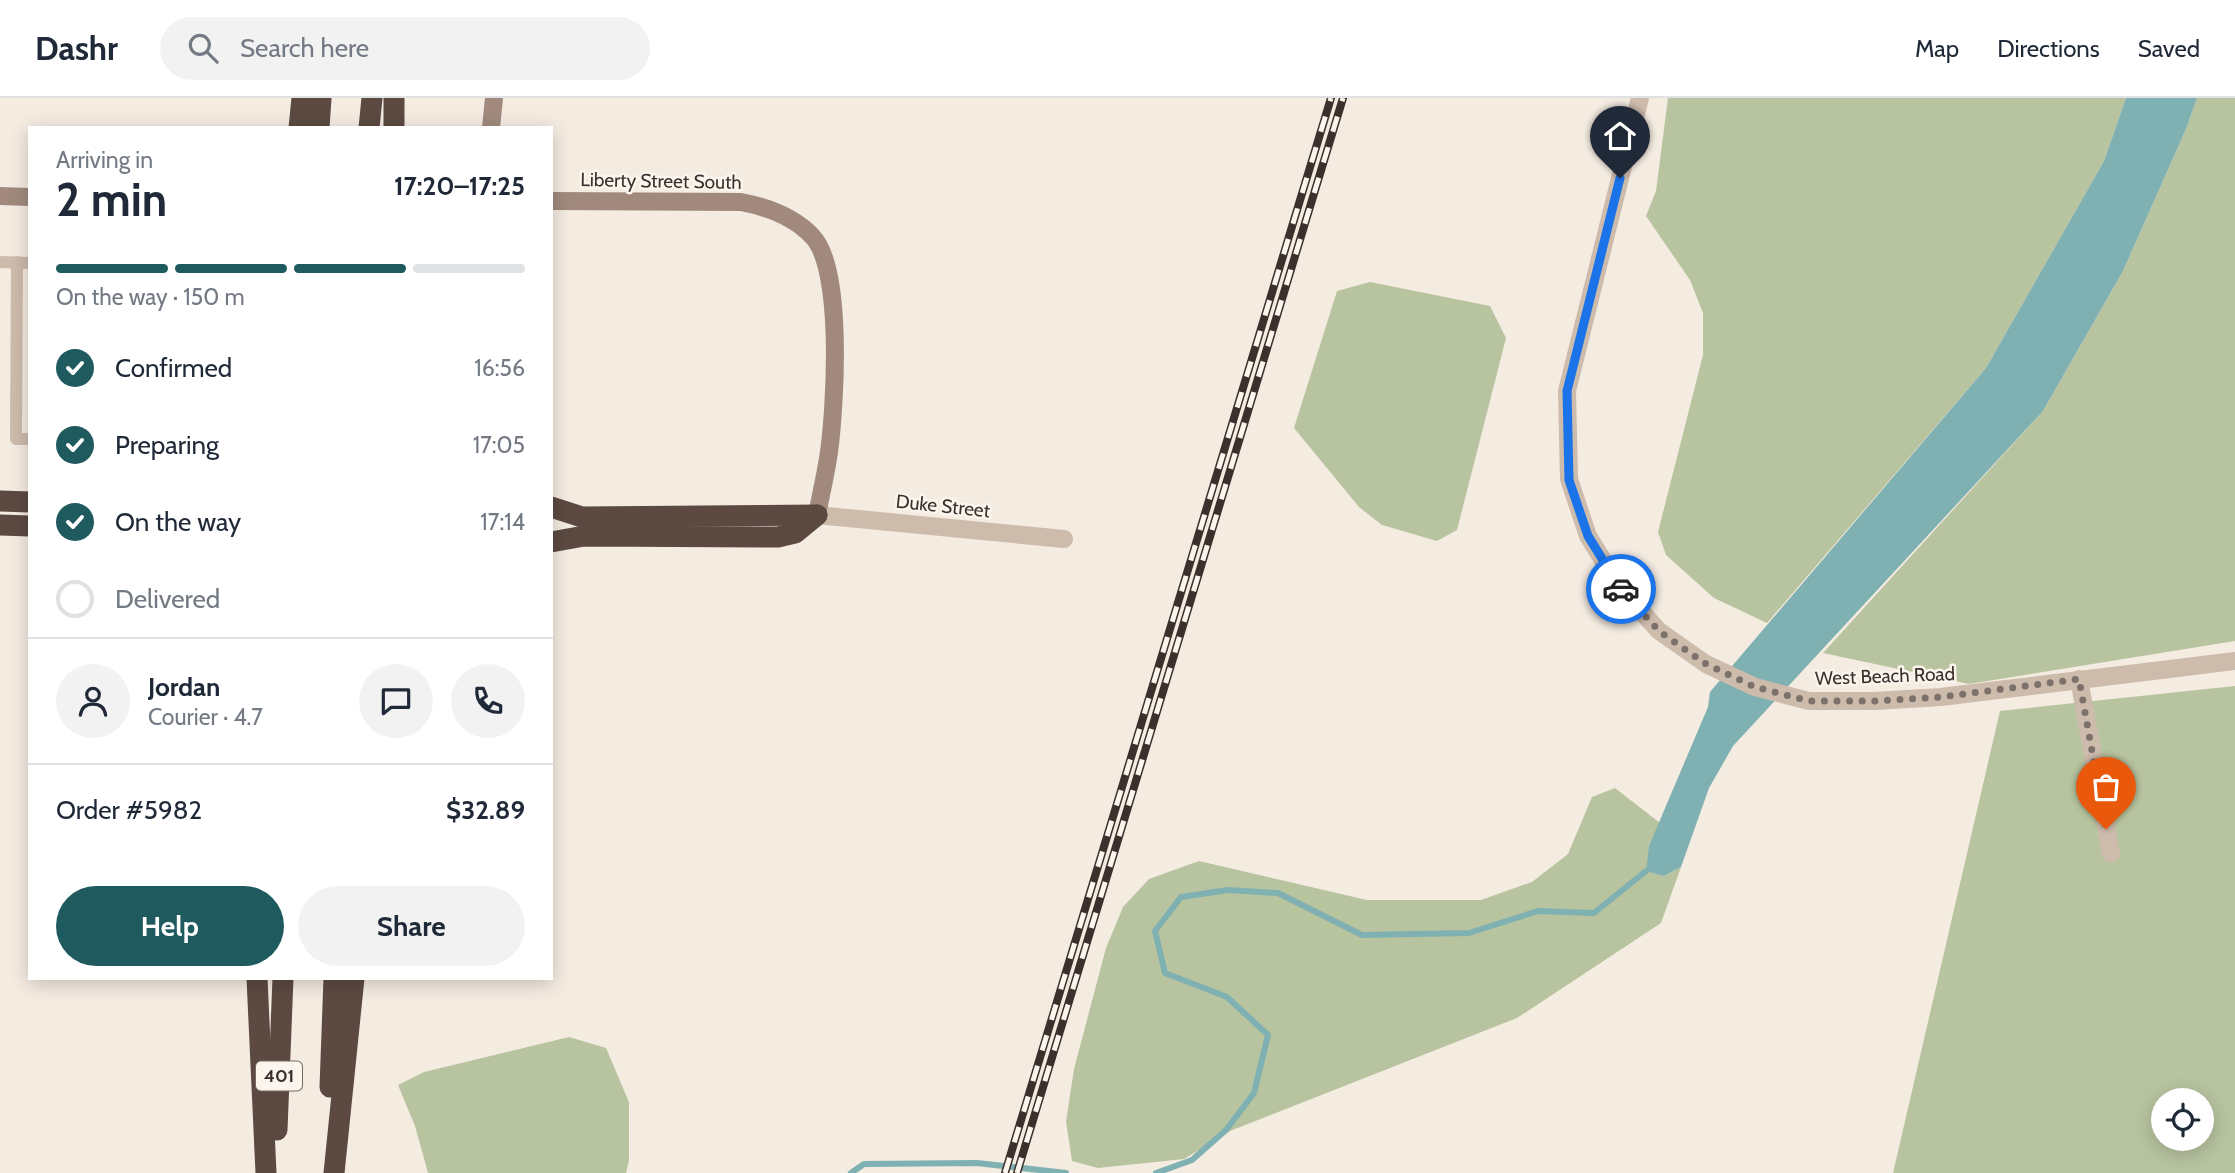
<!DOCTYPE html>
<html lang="en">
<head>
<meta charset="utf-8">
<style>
  :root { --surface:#fff; --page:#f2f2f3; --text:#1f2937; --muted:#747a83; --line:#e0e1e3; --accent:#1f5a5e }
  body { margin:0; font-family:Cabin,sans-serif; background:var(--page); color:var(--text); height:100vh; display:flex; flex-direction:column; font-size:26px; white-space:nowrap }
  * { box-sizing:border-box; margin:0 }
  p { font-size:23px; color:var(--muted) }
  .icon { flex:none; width:38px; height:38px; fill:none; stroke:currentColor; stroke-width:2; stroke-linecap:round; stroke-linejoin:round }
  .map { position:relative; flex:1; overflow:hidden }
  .side { position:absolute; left:28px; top:28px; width:525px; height:854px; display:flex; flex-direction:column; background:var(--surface); border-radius:0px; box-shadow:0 4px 18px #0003 }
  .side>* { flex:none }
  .tools { position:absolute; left:2151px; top:990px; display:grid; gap:14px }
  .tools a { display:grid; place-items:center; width:63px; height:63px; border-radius:50%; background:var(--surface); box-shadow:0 4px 18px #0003; font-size:35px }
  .pin { position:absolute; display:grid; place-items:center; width:60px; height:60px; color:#fff; margin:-72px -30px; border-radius:50% 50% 50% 0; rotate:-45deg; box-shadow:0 0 7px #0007 }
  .pin .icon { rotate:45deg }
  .courier { position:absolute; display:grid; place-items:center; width:70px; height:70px; margin:-35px; border:5px solid #1a73e8; border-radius:50%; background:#fff; color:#222; box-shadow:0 2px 9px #0007 }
  .headline em { font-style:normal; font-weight:700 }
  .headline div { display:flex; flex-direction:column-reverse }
  .headline { display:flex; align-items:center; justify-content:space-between; height:119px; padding:0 28px }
  h1 { font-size:46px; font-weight:700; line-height:52px }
  .bar { display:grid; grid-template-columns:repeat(4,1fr); gap:10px 7px; align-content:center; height:84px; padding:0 28px }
  .bar i { height:9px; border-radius:5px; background:var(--line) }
  .bar .selected { background:var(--accent) }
  .bar p { grid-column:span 4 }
  .line { display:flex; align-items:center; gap:18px; padding:0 28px; border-top:2px solid var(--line) }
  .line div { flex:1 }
  .round { display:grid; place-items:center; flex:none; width:74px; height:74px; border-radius:37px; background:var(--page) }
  ol { padding:0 28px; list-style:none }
  li { display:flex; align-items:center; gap:21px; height:77px }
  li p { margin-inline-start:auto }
  li .icon { padding:7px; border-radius:50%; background:var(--accent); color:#fff; stroke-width:4 }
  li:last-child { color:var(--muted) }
  li i { width:38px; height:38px; border:4px solid var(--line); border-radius:50% }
  .button { display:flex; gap:14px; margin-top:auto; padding:14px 28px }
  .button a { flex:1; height:80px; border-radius:42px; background:var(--accent); color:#fff; font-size:28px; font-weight:700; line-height:80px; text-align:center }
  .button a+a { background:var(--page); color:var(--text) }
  header { display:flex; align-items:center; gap:42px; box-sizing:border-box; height:98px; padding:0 35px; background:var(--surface); border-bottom:2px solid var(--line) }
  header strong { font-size:33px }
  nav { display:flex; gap:38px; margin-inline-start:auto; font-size:24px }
  .search { width:490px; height:63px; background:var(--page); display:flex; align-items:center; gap:18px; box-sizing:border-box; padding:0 24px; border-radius:38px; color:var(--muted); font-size:26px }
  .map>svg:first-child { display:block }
  .green { fill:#b8c4a0; fill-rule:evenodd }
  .water { fill:#7fb0b2 }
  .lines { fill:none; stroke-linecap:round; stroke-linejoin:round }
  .stream { stroke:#7fb0b2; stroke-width:6 }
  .lane { stroke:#cdbbac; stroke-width:12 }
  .street { stroke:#cdbbac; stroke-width:18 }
  .secondary { stroke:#a18a7d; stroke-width:18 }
  .highway { stroke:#5c4a42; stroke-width:21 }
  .rail-casing { stroke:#3b302b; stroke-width:8 }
  .rail { stroke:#fbf5ee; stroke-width:5; stroke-dasharray:16; stroke-linecap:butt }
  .done { stroke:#7c716b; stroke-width:7; stroke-dasharray:0 12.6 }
  .route { stroke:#1a73e8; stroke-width:9 }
  .labels { text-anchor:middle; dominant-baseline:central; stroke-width:5; stroke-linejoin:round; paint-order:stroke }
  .shield { fill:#fbf5ee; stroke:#756b66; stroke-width:2 }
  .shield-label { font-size:18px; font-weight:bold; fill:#3b302b }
  .street-label { font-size:19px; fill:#3b302b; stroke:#fbf5ee }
</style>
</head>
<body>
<header>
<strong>Dashr</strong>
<div class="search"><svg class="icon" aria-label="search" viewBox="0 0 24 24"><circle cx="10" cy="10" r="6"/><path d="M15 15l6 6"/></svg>Search here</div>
<nav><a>Map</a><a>Directions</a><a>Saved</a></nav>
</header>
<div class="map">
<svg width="2235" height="1075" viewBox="0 0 2235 1075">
  <rect width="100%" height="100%" fill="#f4ebe1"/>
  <!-- green -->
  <g class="green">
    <polygon points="1668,0 2126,0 2104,63 1986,270 1767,525 1714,500 1666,457 1658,434 1703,257 1703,215 1690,182 1646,118 1656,93"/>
    <polygon points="2197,0 2235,0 2235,543 1969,586 1823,555 2043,313 2123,173 2186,31"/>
    <polygon points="1370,184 1490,208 1506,240 1457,432 1437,443 1382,427 1359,409 1294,330 1337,193"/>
    <path d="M2235 588V1075H1893L2000 613ZM2163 1003H2202V1041H2163Z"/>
    <polygon points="1615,690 1660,725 1649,748 1664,778 1681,769 1661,825 1517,920 1230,1033 1184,1061 1098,1070 1072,1063 1066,1024 1074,971 1106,850 1123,809 1149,781 1199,763 1367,802 1481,802 1532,784 1568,756 1592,699"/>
    <polygon points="569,939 606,950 629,1004 629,1062 626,1075 428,1075 415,1028 398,987 424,974"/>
  </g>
  <!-- water -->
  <polygon class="water" points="2126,0 2197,0 2186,31 2123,173 2043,313 1733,648 1709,690 1681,769 1664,778 1646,773 1649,748 1708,609 1710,594 1986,270 2104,63"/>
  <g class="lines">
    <!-- stream -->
    <g class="stream">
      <polyline points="851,1075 864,1066 977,1065 1066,1075"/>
      <polyline points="1156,1075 1192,1062 1226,1032 1254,995 1268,937 1227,899 1165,875 1155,833 1181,799 1228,792 1278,795 1362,837 1469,835 1538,813 1594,815 1646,773"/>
    </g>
    <!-- lane -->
    <g class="lane">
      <polyline points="0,164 30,165"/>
      <polyline points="17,164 16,341 30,341"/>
    </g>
    <!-- street -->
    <g class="street">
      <polyline points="1640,0 1567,293 1569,381 1588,438 1621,491 1659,533 1706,566 1755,589 1809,603 1875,603 1941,599 2235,563"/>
      <polyline points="817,417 1064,441"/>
      <polyline points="2079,581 2111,756"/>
    </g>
    <!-- secondary -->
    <g class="secondary">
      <polyline points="491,30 494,0"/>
      <polyline points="0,98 30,99"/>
      <path d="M551 103 741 104C767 109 793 118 812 138 844 170 835 309 829 354 826 375 821 396 817 417"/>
    </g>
    <!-- highway -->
    <g class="highway">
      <polyline points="394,0 394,30"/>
      <polyline points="299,30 302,0"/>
      <polyline points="319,30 321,0"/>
      <polyline points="369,30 372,0"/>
      <polyline points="0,403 30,404"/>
      <polyline points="551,409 582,419 817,417"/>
      <polyline points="0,427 30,428"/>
      <polyline points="551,444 584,438 778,439 795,435 817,417"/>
      <polyline points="257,880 266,1075"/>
      <polyline points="330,989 334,880"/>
      <polyline points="277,1032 283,880"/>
      <polyline points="334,1075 354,880"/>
    </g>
    <!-- rail casing -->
    <g class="rail-casing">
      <g id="rail">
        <polyline points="1005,1075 1331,0"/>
        <polyline points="1017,1075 1343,0"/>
      </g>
    </g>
    <!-- rail -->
    <use href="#rail" class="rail"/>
  </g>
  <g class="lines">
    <!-- done -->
    <polyline class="done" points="1621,491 1659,533 1706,566 1755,589 1809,603 1875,603 1941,599 2079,581 2106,731"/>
    <!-- route -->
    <polyline class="route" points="1620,80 1567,293 1569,382 1588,438 1621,491"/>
  </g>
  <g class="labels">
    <!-- shield labels -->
    <rect class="shield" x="256" y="963.5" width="46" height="29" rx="5"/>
    <g class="shield-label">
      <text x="279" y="978">401</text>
    </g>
    <!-- street labels -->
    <g class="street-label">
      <text transform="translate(661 83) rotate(1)">Liberty Street South</text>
      <text transform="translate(943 408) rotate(6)">Duke Street</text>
      <text transform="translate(1885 578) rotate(-2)">West Beach Road</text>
    </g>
  </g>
</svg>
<div class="tools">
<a><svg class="icon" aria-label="locate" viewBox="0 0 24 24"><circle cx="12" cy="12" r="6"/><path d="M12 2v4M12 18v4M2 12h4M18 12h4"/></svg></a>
</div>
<div class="pin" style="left:2106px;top:731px;background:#ea580c"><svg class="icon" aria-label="bag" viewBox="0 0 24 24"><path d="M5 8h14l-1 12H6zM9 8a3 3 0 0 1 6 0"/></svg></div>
<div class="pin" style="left:1620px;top:80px;background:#1f2937"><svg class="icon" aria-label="home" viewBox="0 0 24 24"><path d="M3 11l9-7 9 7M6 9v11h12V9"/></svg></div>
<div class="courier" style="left:1621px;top:491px"><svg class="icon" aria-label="car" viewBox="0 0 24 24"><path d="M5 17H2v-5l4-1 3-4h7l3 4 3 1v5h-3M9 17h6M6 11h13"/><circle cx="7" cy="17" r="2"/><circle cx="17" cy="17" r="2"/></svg></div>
<section class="side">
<div class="headline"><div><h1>2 min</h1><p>Arriving in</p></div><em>17:20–17:25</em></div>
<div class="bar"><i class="selected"></i><i class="selected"></i><i class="selected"></i><i></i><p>On the way · 150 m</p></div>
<ol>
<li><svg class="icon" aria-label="check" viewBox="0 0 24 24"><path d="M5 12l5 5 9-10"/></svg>Confirmed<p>16:56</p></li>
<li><svg class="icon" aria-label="check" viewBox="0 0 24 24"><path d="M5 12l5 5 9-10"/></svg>Preparing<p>17:05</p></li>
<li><svg class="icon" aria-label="check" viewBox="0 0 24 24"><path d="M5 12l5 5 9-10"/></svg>On the way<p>17:14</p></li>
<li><i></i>Delivered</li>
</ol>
<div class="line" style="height:126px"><a class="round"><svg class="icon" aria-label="person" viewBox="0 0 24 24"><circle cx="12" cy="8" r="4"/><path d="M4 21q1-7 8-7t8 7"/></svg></a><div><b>Jordan</b><p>Courier · 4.7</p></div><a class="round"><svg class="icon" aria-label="chat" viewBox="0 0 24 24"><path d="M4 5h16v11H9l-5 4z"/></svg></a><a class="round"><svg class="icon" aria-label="phone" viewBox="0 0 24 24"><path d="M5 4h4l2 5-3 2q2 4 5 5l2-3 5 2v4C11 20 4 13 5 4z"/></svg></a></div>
<div class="line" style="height:91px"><div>Order #5982</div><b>$32.89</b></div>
<div class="button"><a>Help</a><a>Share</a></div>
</section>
</div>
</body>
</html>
